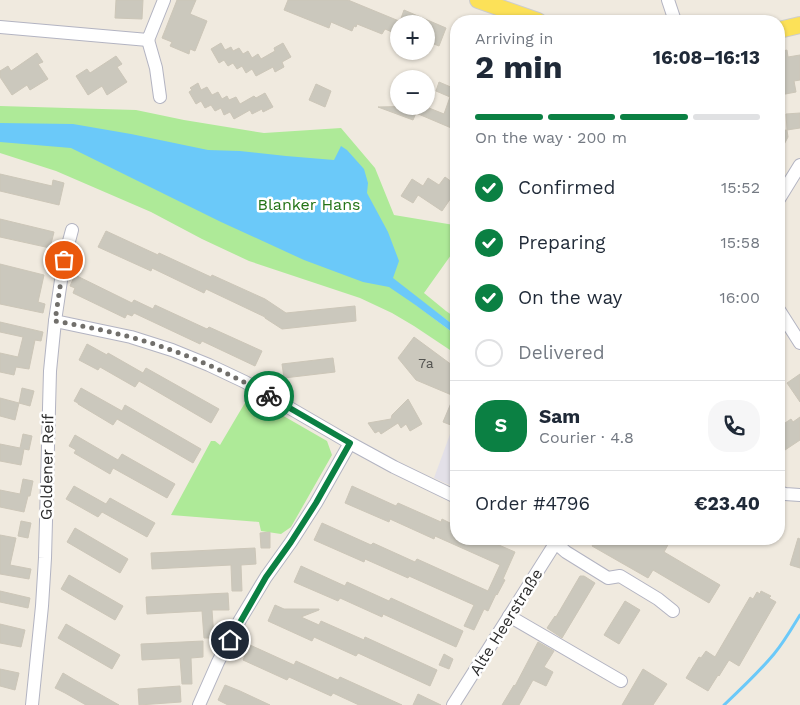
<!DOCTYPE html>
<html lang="en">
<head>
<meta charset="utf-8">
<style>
  :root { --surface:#fff; --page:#f6f6f7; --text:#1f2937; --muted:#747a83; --line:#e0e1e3; --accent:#0b8043 }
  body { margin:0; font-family:"Work Sans",sans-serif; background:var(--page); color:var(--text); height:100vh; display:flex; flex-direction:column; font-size:19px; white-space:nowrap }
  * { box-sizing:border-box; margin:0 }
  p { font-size:16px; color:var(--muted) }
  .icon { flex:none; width:28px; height:28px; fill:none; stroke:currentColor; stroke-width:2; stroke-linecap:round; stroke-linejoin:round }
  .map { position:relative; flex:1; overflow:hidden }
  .sheet { position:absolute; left:450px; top:15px; width:335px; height:530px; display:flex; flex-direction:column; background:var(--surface); border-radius:20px; box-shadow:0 1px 4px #0004 }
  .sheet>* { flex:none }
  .fabs { position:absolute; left:390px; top:15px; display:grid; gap:10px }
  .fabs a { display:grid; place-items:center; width:45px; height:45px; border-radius:50%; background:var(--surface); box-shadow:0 1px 4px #0004; font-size:25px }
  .pin { position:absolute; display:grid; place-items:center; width:42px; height:42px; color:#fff; margin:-21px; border:2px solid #fff; border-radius:50%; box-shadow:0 1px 5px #0007 }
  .courier { position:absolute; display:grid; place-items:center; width:50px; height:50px; margin:-25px; border:4px solid #0b8043; border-radius:50%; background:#fff; color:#222; box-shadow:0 1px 6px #0007 }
  .head em { font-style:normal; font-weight:700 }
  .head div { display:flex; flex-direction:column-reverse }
  .head { display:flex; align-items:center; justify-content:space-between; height:85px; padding:0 25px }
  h1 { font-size:32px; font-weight:700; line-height:38px }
  .bar { display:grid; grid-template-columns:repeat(4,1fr); gap:8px 5px; align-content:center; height:60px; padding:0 25px }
  .bar i { height:6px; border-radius:4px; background:var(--line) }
  .bar .on { background:var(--accent) }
  .bar p { grid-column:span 4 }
  .line { display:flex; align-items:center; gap:12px; padding:0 25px; border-top:1px solid var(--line) }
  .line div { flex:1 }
  .round { display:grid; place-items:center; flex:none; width:52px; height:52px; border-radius:20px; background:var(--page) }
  ol { padding:0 25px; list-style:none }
  li { display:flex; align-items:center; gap:15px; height:55px }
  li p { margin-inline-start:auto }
  li .icon { padding:5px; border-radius:50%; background:var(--accent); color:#fff; stroke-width:4 }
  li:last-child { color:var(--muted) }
  li i { width:28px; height:28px; border:2px solid var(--line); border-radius:50% }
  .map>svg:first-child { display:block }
  .industrial { fill:#e3e0e8 }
  .green { fill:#aeea98 }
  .water { fill:#6bc9f9 }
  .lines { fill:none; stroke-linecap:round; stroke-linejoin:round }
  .stream { stroke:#6bc9f9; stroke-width:3 }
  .building { fill:#cbc8bd; stroke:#ccc6b8 }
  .minor-casing { stroke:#b3b4c2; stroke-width:14 }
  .major-casing { stroke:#cdcdcd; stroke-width:18 }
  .minor { stroke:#fff; stroke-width:12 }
  .major { stroke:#fce158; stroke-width:16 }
  .done { stroke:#716f6b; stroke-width:5; stroke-dasharray:0 9 }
  .route { stroke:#0b8043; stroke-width:6 }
  .labels { text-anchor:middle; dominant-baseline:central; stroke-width:5; stroke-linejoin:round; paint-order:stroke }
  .number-label { font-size:14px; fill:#545451 }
  .park-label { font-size:16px; fill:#227315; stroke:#fff }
  .street-label { font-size:16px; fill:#2d2d2d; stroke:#fff }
</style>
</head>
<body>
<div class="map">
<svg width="800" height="705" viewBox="0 0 800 705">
  <rect width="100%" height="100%" fill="#f0eadf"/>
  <!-- industrial -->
  <polygon class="industrial" points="456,389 456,488 434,478 453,426 443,422"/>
  <!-- green -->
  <g class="green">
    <polygon points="0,106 136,110 184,120 264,133 341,128 375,168 394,215 454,225 456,222 456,248 424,293 446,311 456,318 456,327 420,300 416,305 456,335 456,354 414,326 392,313 360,298 249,261 202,239 151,212 56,171 0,153"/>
    <polygon points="249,396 327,441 332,455 291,527 281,534 261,531 259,522 171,515 211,441 215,441 220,445"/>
  </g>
  <!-- water -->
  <polygon class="water" points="0,123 73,124 131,134 208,150 240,151 286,156 334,160 341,146 347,150 364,169 368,183 367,193 388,232 399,261 393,278 456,327 456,335 414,304 389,287 363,282 304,260 221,222 71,148 0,142"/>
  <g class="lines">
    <!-- stream -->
    <path class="stream" d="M724 705C741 689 759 672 774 654 784 642 792 628 800 615"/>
  </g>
  <!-- building -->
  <g class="building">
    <polygon points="116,0 143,0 142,19 115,18"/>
    <polygon points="177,0 196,0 190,14 207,21 195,51 190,49 189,54 170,46 172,42 162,38"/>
    <polygon points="288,0 348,0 399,21 399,35 385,29 382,34 357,24 356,27 354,26 352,31 331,22 329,28 284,10"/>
    <polygon points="404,10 446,28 439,46 426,41 426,24 399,24"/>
    <polygon points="221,43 225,50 231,47 233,51 239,48 243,54 248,51 252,58 258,54 261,59 275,51 274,48 283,43 291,57 282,62 284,67 275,72 273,67 256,76 252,69 246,73 242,66 237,69 233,63 228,66 224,60 219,63 211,49"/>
    <polygon points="787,50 788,57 800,55 800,80 794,81 796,92 780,95 779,89 779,52"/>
    <polygon points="37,53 43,62 38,64 48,79 30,90 27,85 12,95 0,77 0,71 8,66 11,71"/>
    <polygon points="116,56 122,64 117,67 127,82 107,95 102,86 88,95 76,76 87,69 90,73"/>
    <polygon points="439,82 453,88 456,83 456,130 416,113 413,120 378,107 424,106 444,114 450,97 436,91"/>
    <polygon points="198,83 201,90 207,87 212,95 218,92 222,99 227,96 229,100 236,97 240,104 254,96 256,98 265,93 273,107 263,112 262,109 252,114 250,110 234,119 230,112 224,115 221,108 215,111 211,105 205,108 201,101 196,104 189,92 192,90 190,88"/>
    <polygon points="316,84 331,91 325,107 309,100"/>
    <polygon points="800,113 800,128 787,130 786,114"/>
    <polygon points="787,130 788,137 779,154 779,131"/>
    <polygon points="0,174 52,186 53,180 64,183 59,205 0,191"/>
    <polygon points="445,177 456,185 456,197 453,195 442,211 418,195 413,203 401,196 412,179 423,186 428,178 439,185"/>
    <polygon points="0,219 54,232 50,248 0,237"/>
    <polygon points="106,231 158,255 159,253 211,277 212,275 265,299 286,313 355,306 356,321 282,329 265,318 265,317 206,289 204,293 152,268 151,271 98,247"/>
    <polygon points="0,264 44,275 38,302 45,304 43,313 0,304"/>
    <polygon points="75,275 132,303 134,300 153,309 155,305 207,329 209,327 262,351 255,366 202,341 200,344 134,313 132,316 127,314 125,318 73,293 75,288 70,286"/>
    <polygon points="0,322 43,332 41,341 35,340 29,369 16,367 14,375 0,372 0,353 18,357 23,337 0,332"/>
    <polygon points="414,337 456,368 456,427 443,422 454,396 416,380 398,358"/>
    <polygon points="87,344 107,355 108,353 143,373 146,368 219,409 211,423 139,381 135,387 100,367 98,370 79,360"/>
    <polygon points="333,358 335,372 284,378 282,364"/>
    <polygon points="800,374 800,402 787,383"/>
    <polygon points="22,388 34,391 30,406 19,403"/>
    <polygon points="81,388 122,411 125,405 201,449 193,463 117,419 113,425 78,404 78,403 74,401"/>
    <polygon points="0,398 19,403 15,420 0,416"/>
    <polygon points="408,399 422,424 410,431 406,424 401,428 398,423 381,434 379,431 375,433 368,423 391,419 392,415"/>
    <polygon points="800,417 800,440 779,454 779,427 791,419 793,422"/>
    <polygon points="23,434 32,436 29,450 24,449 21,465 0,461 0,444 20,448"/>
    <polygon points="75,435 118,460 122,454 175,484 167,498 113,468 110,474 74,453 76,450 69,446"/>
    <polygon points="23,479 33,481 30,496 28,496 24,512 0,507 0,490 20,494"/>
    <polygon points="74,486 106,504 110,498 155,523 147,537 102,512 98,517 66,499"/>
    <polygon points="352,486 396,506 398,503 441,522 442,519 456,526 456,539 485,539 515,552 503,579 505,580 497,595 496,594 488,611 484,609 474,630 464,626 474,605 409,576 408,578 365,559 364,562 314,540 322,523 371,545 373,543 415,562 417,559 488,591 500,565 435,536 434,539 390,519 389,522 345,503"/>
    <polygon points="21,521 31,523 28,538 18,536"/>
    <polygon points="75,528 128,559 120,573 67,542"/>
    <polygon points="270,532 270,548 261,548 260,533"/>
    <polygon points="0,535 16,538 10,565 31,569 29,579 0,574"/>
    <polygon points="798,538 800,539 800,568 790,565"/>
    <polygon points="596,539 662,539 669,543 664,552 720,585 709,603 653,570 648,578 592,546"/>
    <polygon points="255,548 256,564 241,565 242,591 232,591 231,565 152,569 151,553"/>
    <polygon points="301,566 345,586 347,582 389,601 391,598 463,631 456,647 383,614 382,617 340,598 338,601 294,582"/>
    <polygon points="69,575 123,606 115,620 61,589"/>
    <polygon points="580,576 584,576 595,583 562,638 547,628 555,616 556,617"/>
    <polygon points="0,591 30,598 28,608 0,602"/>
    <polygon points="761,591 771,596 769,598 776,602 739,666 729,660 719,676 718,675 708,691 686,678 699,657 701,658 706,651 715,657 750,597 753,599 757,592 760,594"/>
    <polygon points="228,593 229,610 212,610 214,638 204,638 202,611 147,614 146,597"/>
    <polygon points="625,601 640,610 619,644 604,635"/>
    <polygon points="275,605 284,609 319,609 319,610 301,617 319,625 321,621 364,640 365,637 437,670 430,686 358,653 356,656 314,637 312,641 268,621"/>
    <polygon points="0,624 25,630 21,647 0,643"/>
    <polygon points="66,624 120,655 112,669 58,638"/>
    <polygon points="203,641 203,657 191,658 192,684 182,684 180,658 142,660 141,644"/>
    <polygon points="538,642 554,651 544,667 553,672 546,686 533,680 519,705 502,705 514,685 515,686"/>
    <polygon points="250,645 294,665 296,661 338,680 340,677 402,705 359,705 333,693 331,696 289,677 287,680 243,660"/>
    <polygon points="444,654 453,659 449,669 439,665"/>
    <polygon points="0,669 19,673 15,690 0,686"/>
    <polygon points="643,669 667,684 653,705 622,705"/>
    <polygon points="63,673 73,679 119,705 86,705 65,693 55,688"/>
    <polygon points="225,685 240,691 270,705 228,705 218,700"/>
    <polygon points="180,686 181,702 139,705 138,689"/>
    <polygon points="418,694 441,705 413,705"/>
  </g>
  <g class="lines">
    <!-- minor casing -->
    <g class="minor-casing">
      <g id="minor">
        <polyline points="668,0 675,21"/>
        <polyline points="0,27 148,40 164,0"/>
        <polyline points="148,40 156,68 160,97"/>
        <polyline points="779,199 800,165"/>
        <polyline points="779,310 800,343"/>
        <polyline points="55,321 131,337 172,350 209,365 245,382 350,443 394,467 456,497"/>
        <polyline points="779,492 785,494 800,495"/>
        <polyline points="551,539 566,552 608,578 620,576 658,599 673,611"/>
        <polyline points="509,616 621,681"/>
        <polyline points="32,705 42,606 45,558 50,371 55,321 64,260 72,230"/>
        <polyline points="199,705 218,662 240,620 266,577 291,542 316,503 350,443"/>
        <polyline points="453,705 558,539"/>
      </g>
    </g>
    <!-- major casing -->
    <g class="major-casing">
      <g id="major">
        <polyline points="478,0 538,21"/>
        <polyline points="779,30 800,25"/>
      </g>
    </g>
    <!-- minor -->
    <use href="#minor" class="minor"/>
    <!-- major -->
    <use href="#major" class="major"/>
  </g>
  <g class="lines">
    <!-- done -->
    <path class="done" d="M64 260 55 321C94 328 134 336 171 350 205 362 238 378 269 396"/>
    <!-- route -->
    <polyline class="route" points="230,640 266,577 291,542 316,503 350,443 269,396"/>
  </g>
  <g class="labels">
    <!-- number labels -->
    <g class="number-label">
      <text x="426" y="363">7a</text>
    </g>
    <!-- park labels -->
    <g class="park-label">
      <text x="309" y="204">Blanker Hans</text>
    </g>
    <!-- street labels -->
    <g class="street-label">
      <text transform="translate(47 467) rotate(-89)">Goldener Reif</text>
      <text transform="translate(506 622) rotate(-58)">Alte Heerstraße</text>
    </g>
  </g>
</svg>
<div class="fabs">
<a>+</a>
<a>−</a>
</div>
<div class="pin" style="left:64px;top:260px;background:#ea580c"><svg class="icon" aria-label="bag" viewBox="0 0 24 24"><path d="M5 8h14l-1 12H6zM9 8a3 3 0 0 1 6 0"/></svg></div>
<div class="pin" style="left:230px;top:640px;background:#1f2937"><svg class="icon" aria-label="home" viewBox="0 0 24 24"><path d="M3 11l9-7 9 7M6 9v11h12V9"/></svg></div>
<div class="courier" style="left:269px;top:396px"><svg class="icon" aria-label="bike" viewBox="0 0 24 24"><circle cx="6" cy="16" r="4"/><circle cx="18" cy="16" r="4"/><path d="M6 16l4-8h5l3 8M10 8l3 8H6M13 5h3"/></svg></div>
<section class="sheet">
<div class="head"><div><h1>2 min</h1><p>Arriving in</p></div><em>16:08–16:13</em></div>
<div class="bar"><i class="on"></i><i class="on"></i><i class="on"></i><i></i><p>On the way · 200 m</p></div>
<ol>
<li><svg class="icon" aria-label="check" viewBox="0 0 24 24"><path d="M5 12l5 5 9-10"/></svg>Confirmed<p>15:52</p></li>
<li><svg class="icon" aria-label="check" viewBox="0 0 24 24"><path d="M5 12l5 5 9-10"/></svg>Preparing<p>15:58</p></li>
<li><svg class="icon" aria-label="check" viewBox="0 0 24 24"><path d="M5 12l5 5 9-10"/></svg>On the way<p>16:00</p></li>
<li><i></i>Delivered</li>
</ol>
<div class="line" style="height:90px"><b class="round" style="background:var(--accent);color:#fff">S</b><div><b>Sam</b><p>Courier · 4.8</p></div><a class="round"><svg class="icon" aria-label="phone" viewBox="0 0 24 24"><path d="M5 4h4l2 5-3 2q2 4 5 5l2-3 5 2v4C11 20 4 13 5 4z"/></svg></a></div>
<div class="line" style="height:65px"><div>Order #4796</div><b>€23.40</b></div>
</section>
</div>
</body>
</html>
